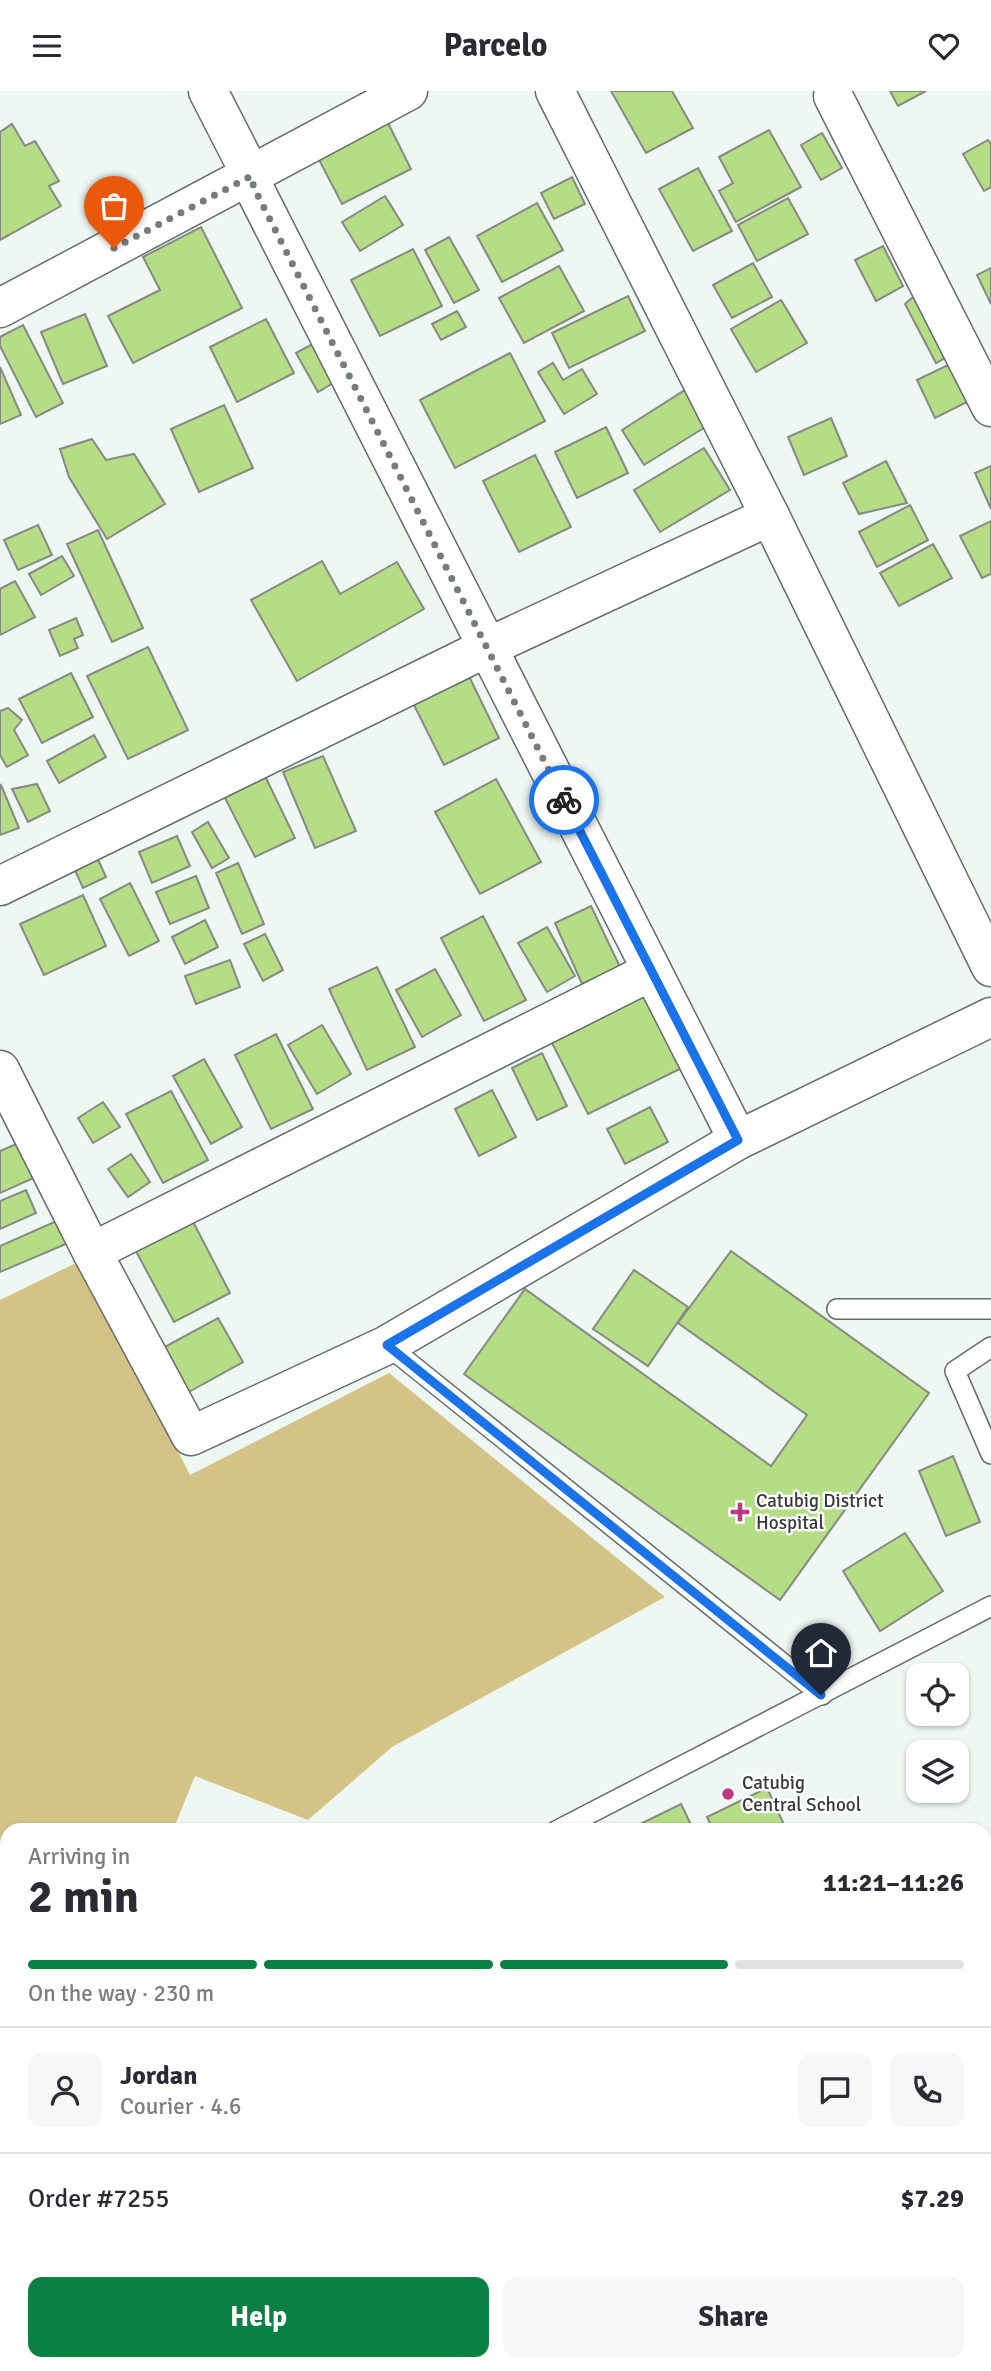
<!DOCTYPE html>
<html lang="en">
<head>
<meta charset="utf-8">
<style>
  :root { --surface:#fff; --page:#f7f7f7; --text:#2b2b33; --muted:#7c7c81; --line:#e1e1e2; --accent:#0b8043 }
  body { margin:0; font-family:Signika,sans-serif; background:var(--page); color:var(--text); height:100vh; display:flex; flex-direction:column; font-size:26px; white-space:nowrap }
  * { box-sizing:border-box; margin:0 }
  p { font-size:23px; color:var(--muted) }
  .icon { flex:none; width:38px; height:38px; fill:none; stroke:currentColor; stroke-width:2; stroke-linecap:round; stroke-linejoin:round }
  .map { position:relative; flex:1; overflow:hidden }
  .side { position:absolute; left:0px; top:1732px; width:992px; height:548px; display:flex; flex-direction:column; background:var(--surface); border-radius:21px 21px 0 0; box-shadow:0 2px 5px #0004 }
  .side>* { flex:none }
  .controls { position:absolute; left:906px; top:1572px; display:grid; gap:14px }
  .controls a { display:grid; place-items:center; width:63px; height:63px; border-radius:14px; background:var(--surface); box-shadow:0 2px 5px #0004; font-size:35px }
  .pin { position:absolute; display:grid; place-items:center; width:60px; height:60px; color:#fff; margin:-72px -30px; border-radius:50% 50% 50% 0; rotate:-45deg; box-shadow:0 0 7px #0007 }
  .pin .icon { rotate:45deg }
  .courier { position:absolute; display:grid; place-items:center; width:70px; height:70px; margin:-35px; border:5px solid #1a73e8; border-radius:50%; background:#fff; color:#222; box-shadow:0 2px 9px #0007 }
  .overview em { font-style:normal; font-weight:700 }
  .overview div { display:flex; flex-direction:column-reverse }
  .overview { display:flex; align-items:center; justify-content:space-between; height:119px; padding:0 28px }
  h1 { font-size:46px; font-weight:700; line-height:52px }
  .bar { display:grid; grid-template-columns:repeat(4,1fr); gap:10px 7px; align-content:center; height:84px; padding:0 28px }
  .bar i { height:9px; border-radius:5px; background:var(--line) }
  .bar .selected { background:var(--accent) }
  .bar p { grid-column:span 4 }
  .line { display:flex; align-items:center; gap:18px; padding:0 28px; border-top:2px solid var(--line) }
  .line div { flex:1 }
  .round { display:grid; place-items:center; flex:none; width:74px; height:74px; border-radius:14px; background:var(--page) }
  .button { display:flex; gap:14px; margin-top:auto; padding:14px 28px }
  .button a { flex:1; height:80px; border-radius:14px; background:var(--accent); color:#fff; font-size:28px; font-weight:700; line-height:80px; text-align:center }
  .button a+a { background:var(--page); color:var(--text) }
  header { display:flex; justify-content:space-between; align-items:center; height:91px; padding:0 28px; background:var(--surface); font-size:32px; font-weight:700 }
  .map>svg:first-child { display:block }
  .green { fill:#d3c387 }
  .building { fill:#b4dd85; stroke:#878a83; stroke-width:2 }
  .lines { fill:none; stroke-linecap:round; stroke-linejoin:round }
  .service-casing { stroke:#646d69; stroke-width:22 }
  .minor-casing { stroke:#646d69; stroke-width:41 }
  .tertiary-casing { stroke:#646d69; stroke-width:41 }
  .service { stroke:#fff; stroke-width:19 }
  .minor { stroke:#fff; stroke-width:38 }
  .tertiary { stroke:#fff; stroke-width:38 }
  .done { stroke:#767c79; stroke-width:7; stroke-dasharray:0 12.6 }
  .route { stroke:#1a73e8; stroke-width:9 }
  .poi-dot { fill:#bd3a81; stroke:#fff; stroke-width:2.5 }
  .labels { text-anchor:middle; dominant-baseline:central; stroke-width:5; stroke-linejoin:round; paint-order:stroke }
  .poi-label { font-size:19px; fill:#363a38; stroke:#fff; text-anchor:start }
</style>
</head>
<body>
<header><svg class="icon" aria-label="menu" viewBox="0 0 24 24"><path d="M4 6h16M4 12h16M4 18h16"/></svg>Parcelo<svg class="icon" aria-label="heart" viewBox="0 0 24 24"><path d="M12 20l-8-8c-3-5 5-10 8-4 3-6 11-1 8 4z"/></svg></header>
<div class="map">
<svg width="991" height="2280" viewBox="0 0 991 2280">
  <rect width="100%" height="100%" fill="#eef7f2"/>
  <!-- green -->
  <polygon class="green" points="82,1169 190,1384 389,1282 665,1506 392,1656 308,1729 195,1685 173,1739 7,1740 7,2044 0,2038 0,1209"/>
  <!-- building -->
  <g class="building">
    <polygon points="611,0 672,0 693,37 646,62"/>
    <polygon points="890,0 926,0 898,15"/>
    <polygon points="386,28 411,78 342,113 316,63"/>
    <polygon points="12,33 25,55 35,50 59,90 49,95 61,115 0,149 0,41"/>
    <polygon points="769,39 801,96 736,131 719,100 733,92 719,66"/>
    <polygon points="822,42 842,77 821,89 801,54"/>
    <polygon points="988,49 991,53 991,96 984,100 963,63"/>
    <polygon points="698,77 732,140 693,160 659,98"/>
    <polygon points="572,86 585,113 554,128 541,102"/>
    <polygon points="385,105 403,134 360,160 342,131"/>
    <polygon points="788,107 808,143 757,170 738,134"/>
    <polygon points="537,112 563,159 502,191 477,145"/>
    <polygon points="201,136 242,217 133,272 108,225 160,199 143,166"/>
    <polygon points="449,146 479,199 454,212 425,159"/>
    <polygon points="883,155 903,195 876,210 855,169"/>
    <polygon points="413,158 442,215 380,245 351,189"/>
    <polygon points="753,172 772,206 732,227 713,194"/>
    <polygon points="559,175 584,220 524,252 499,207"/>
    <polygon points="991,177 991,213 977,184"/>
    <polygon points="923,197 957,260 936,272 905,213"/>
    <polygon points="628,205 645,240 569,277 552,242"/>
    <polygon points="781,209 807,252 756,281 731,238"/>
    <polygon points="457,220 466,236 441,249 432,233"/>
    <polygon points="85,223 107,275 63,293 41,241"/>
    <polygon points="266,228 294,282 237,311 210,256"/>
    <polygon points="23,234 63,312 36,326 0,255 0,246"/>
    <polygon points="316,251 338,289 318,301 296,262"/>
    <polygon points="510,262 545,330 455,377 420,309"/>
    <polygon points="954,271 973,308 935,327 917,289"/>
    <polygon points="553,272 563,289 582,278 597,303 564,323 538,281"/>
    <polygon points="0,276 21,324 0,333"/>
    <polygon points="685,299 707,335 644,374 622,339"/>
    <polygon points="224,314 253,377 199,401 171,338"/>
    <polygon points="831,327 847,365 804,384 788,346"/>
    <polygon points="606,336 628,382 577,407 555,361"/>
    <polygon points="92,348 106,369 134,363 165,413 107,448 69,386 60,358"/>
    <polygon points="704,357 730,399 660,441 634,399"/>
    <polygon points="535,364 571,436 519,461 483,390"/>
    <polygon points="886,370 907,412 859,423 843,392"/>
    <polygon points="991,375 991,418 975,382"/>
    <polygon points="910,414 928,449 877,476 859,441"/>
    <polygon points="991,430 991,483 982,487 960,445"/>
    <polygon points="38,434 52,464 18,479 4,449"/>
    <polygon points="98,439 143,537 112,551 67,453"/>
    <polygon points="933,453 952,487 899,515 880,482"/>
    <polygon points="62,465 74,485 41,504 29,483"/>
    <polygon points="322,470 340,503 397,471 424,518 297,590 251,509"/>
    <polygon points="15,490 35,526 0,544 0,498"/>
    <polygon points="76,527 83,544 74,548 78,557 60,565 49,539"/>
    <polygon points="148,556 188,639 128,668 87,585"/>
    <polygon points="465,577 499,647 444,674 409,604"/>
    <polygon points="71,582 93,626 42,652 19,608"/>
    <polygon points="8,617 22,629 14,639 28,664 7,676 0,664 0,620"/>
    <polygon points="94,644 106,666 59,692 47,670"/>
    <polygon points="323,665 356,740 315,757 283,681"/>
    <polygon points="265,685 295,747 255,766 224,705"/>
    <polygon points="496,688 541,771 480,803 435,721"/>
    <polygon points="37,693 50,720 28,731 12,698"/>
    <polygon points="1,694 19,737 0,744 0,695"/>
    <polygon points="208,731 229,767 212,777 192,741"/>
    <polygon points="177,745 190,775 152,792 139,761"/>
    <polygon points="95,762 106,786 83,797 69,766"/>
    <polygon points="238,772 264,833 242,843 216,782"/>
    <polygon points="196,785 209,817 170,833 156,801"/>
    <polygon points="130,792 159,850 129,865 100,808"/>
    <polygon points="83,804 106,855 44,884 20,833"/>
    <polygon points="591,815 620,876 582,893 555,832"/>
    <polygon points="483,825 526,909 484,930 441,847"/>
    <polygon points="205,829 218,856 185,873 172,846"/>
    <polygon points="547,836 575,885 547,901 518,852"/>
    <polygon points="265,843 283,879 263,890 244,853"/>
    <polygon points="230,869 240,896 196,913 185,885"/>
    <polygon points="377,876 415,956 367,979 329,898"/>
    <polygon points="435,878 461,924 422,946 396,899"/>
    <polygon points="647,890 688,974 588,1023 546,940"/>
    <polygon points="322,934 351,983 317,1003 288,954"/>
    <polygon points="276,943 313,1018 271,1038 235,964"/>
    <polygon points="542,962 567,1015 537,1029 512,977"/>
    <polygon points="204,968 242,1036 211,1053 173,985"/>
    <polygon points="492,999 516,1046 479,1065 455,1018"/>
    <polygon points="171,1000 208,1069 163,1092 126,1023"/>
    <polygon points="103,1011 120,1036 93,1052 78,1027"/>
    <polygon points="650,1016 668,1051 625,1073 607,1038"/>
    <polygon points="23,1050 38,1085 0,1102 0,1060"/>
    <polygon points="131,1063 150,1091 128,1106 108,1078"/>
    <polygon points="26,1099 36,1122 0,1138 0,1110"/>
    <polygon points="188,1121 230,1202 174,1231 131,1151"/>
    <polygon points="70,1124 80,1147 0,1181 0,1155"/>
    <polygon points="731,1160 929,1302 780,1509 464,1283 525,1198 771,1375 807,1324 678,1232"/>
    <polygon points="634,1179 688,1216 648,1275 593,1238"/>
    <polygon points="218,1227 243,1271 187,1302 163,1257"/>
    <polygon points="953,1365 980,1431 946,1445 919,1380"/>
    <polygon points="905,1442 943,1500 880,1540 843,1480"/>
    <polygon points="767,1697 787,1740 714,1740 707,1726"/>
    <polygon points="681,1713 694,1740 626,1740"/>
    <polygon points="991,2220 991,2264 985,2253 985,2223"/>
    <polygon points="826,2273 886,2273 887,2275 879,2280 830,2280"/>
    <polygon points="921,2273 985,2273 989,2278 912,2280"/>
  </g>
  <g class="lines">
    <!-- service casing -->
    <g class="service-casing">
      <g id="service">
        <polyline points="837,1218 991,1218"/>
        <polyline points="387,1254 822,1604"/>
        <polyline points="991,1256 955,1280 991,1363"/>
        <polyline points="556,1740 991,1515"/>
      </g>
    </g>
    <!-- minor casing -->
    <g class="minor-casing">
      <g id="minor">
        <polyline points="208,0 251,84 254,97 738,1049"/>
        <polyline points="833,5 991,316"/>
        <polyline points="0,217 408,0"/>
        <polyline points="0,795 486,557 770,425"/>
        <polyline points="0,979 92,1161 191,1345 387,1254 738,1049 991,926"/>
        <polyline points="92,1161 652,880"/>
      </g>
    </g>
    <!-- tertiary casing -->
    <g class="tertiary-casing">
      <polyline id="tertiary" points="555,0 770,425 991,876"/>
    </g>
    <!-- service -->
    <use href="#service" class="service"/>
    <!-- minor -->
    <use href="#minor" class="minor"/>
    <!-- tertiary -->
    <use href="#tertiary" class="tertiary"/>
  </g>
  <g class="lines">
    <!-- done -->
    <polyline class="done" points="114,157 251,85 254,97 564,709"/>
    <!-- route -->
    <polyline class="route" points="564,709 738,1049 387,1254 821,1604"/>
  </g>
  <!-- markers -->
  <g class="poi-dot">
    <path d="M736.5 1410.5h7v7h7v7h-7v7h-7v-7h-7v-7h7z"/>
    <circle cx="728" cy="1703" r="7"/>
  </g>
  <g class="labels">
    <!-- poi labels -->
    <g class="poi-label">
      <text x="756" y="1410">Catubig District<tspan x="756" dy="22">Hospital</tspan></text>
      <text x="742" y="1692">Catubig<tspan x="742" dy="22">Central School</tspan></text>
    </g>
  </g>
</svg>
<div class="controls">
<a><svg class="icon" aria-label="locate" viewBox="0 0 24 24"><circle cx="12" cy="12" r="6"/><path d="M12 2v4M12 18v4M2 12h4M18 12h4"/></svg></a>
<a><svg class="icon" aria-label="layers" viewBox="0 0 24 24"><path d="M12 4l9 5-9 5-9-5zM3 14l9 5 9-5"/></svg></a>
</div>
<div class="pin" style="left:114px;top:157px;background:#ea580c"><svg class="icon" aria-label="bag" viewBox="0 0 24 24"><path d="M5 8h14l-1 12H6zM9 8a3 3 0 0 1 6 0"/></svg></div>
<div class="pin" style="left:821px;top:1604px;background:#1f2937"><svg class="icon" aria-label="home" viewBox="0 0 24 24"><path d="M3 11l9-7 9 7M6 9v11h12V9"/></svg></div>
<div class="courier" style="left:564px;top:709px"><svg class="icon" aria-label="bike" viewBox="0 0 24 24"><circle cx="6" cy="16" r="4"/><circle cx="18" cy="16" r="4"/><path d="M6 16l4-8h5l3 8M10 8l3 8H6M13 5h3"/></svg></div>
<section class="side">
<div class="overview"><div><h1>2 min</h1><p>Arriving in</p></div><em>11:21–11:26</em></div>
<div class="bar"><i class="selected"></i><i class="selected"></i><i class="selected"></i><i></i><p>On the way · 230 m</p></div>
<div class="line" style="height:126px"><a class="round"><svg class="icon" aria-label="person" viewBox="0 0 24 24"><circle cx="12" cy="8" r="4"/><path d="M4 21q1-7 8-7t8 7"/></svg></a><div><b>Jordan</b><p>Courier · 4.6</p></div><a class="round"><svg class="icon" aria-label="chat" viewBox="0 0 24 24"><path d="M4 5h16v11H9l-5 4z"/></svg></a><a class="round"><svg class="icon" aria-label="phone" viewBox="0 0 24 24"><path d="M5 4h4l2 5-3 2q2 4 5 5l2-3 5 2v4C11 20 4 13 5 4z"/></svg></a></div>
<div class="line" style="height:91px"><div>Order #7255</div><b>$7.29</b></div>
<div class="button"><a>Help</a><a>Share</a></div>
</section>
</div>
</body>
</html>
